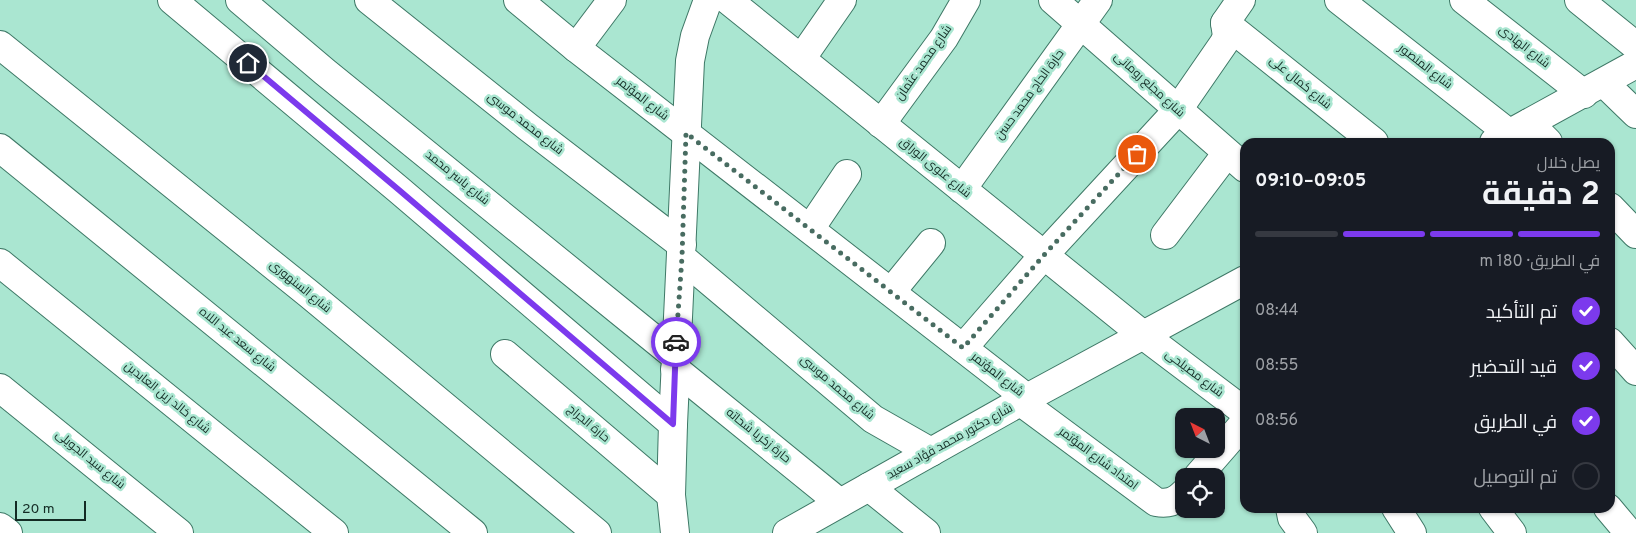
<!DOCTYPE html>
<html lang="ar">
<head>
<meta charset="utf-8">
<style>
  :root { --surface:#171b24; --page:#20242c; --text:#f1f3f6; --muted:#9ea1a6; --line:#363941; --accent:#7c3aed }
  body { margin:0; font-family:Overpass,Cairo,sans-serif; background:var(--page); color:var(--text); direction:rtl; height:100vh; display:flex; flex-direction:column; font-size:19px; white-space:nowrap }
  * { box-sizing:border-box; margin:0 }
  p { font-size:16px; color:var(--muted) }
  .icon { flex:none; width:28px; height:28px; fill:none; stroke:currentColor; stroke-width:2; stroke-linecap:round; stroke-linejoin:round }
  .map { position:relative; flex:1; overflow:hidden; direction:ltr }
  .drawer { position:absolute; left:1240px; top:138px; width:375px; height:375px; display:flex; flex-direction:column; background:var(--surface); border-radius:15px; box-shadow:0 1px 4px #0004; direction:rtl }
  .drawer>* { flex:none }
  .needle { width:32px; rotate:318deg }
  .controls { position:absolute; left:1175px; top:408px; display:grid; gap:10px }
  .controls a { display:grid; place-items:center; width:50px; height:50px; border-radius:10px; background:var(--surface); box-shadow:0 1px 4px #0004; font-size:25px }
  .scale { position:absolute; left:15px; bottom:12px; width:71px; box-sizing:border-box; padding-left:5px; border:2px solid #132b24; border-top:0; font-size:14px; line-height:18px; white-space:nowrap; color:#132b24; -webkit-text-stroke:4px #aae6d1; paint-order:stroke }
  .pin { position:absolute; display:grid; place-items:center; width:42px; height:42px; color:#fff; margin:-21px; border:2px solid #fff; border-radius:50%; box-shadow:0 1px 5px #0007 }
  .courier { position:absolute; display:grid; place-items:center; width:50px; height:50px; margin:-25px; border:4px solid #7c3aed; border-radius:50%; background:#fff; color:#222; box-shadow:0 1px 6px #0007 }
  .overview em { font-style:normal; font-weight:700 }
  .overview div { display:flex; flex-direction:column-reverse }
  .overview { display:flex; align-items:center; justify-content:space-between; height:85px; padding:0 15px }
  h1 { font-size:32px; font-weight:700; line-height:38px }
  .bar { display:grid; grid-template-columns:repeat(4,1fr); gap:8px 5px; align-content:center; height:60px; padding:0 15px }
  .bar i { height:6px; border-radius:4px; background:var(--line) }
  .bar .selected { background:var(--accent) }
  .bar p { grid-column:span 4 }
  ol { padding:0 15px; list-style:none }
  li { display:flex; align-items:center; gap:15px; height:55px }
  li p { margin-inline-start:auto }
  li .icon { padding:5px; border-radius:50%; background:var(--accent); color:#fff; stroke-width:4 }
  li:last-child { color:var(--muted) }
  li i { width:28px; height:28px; border:2px solid var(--line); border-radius:50% }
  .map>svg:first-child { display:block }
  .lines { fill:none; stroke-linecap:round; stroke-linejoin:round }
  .minor-casing { stroke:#3e7866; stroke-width:30 }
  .minor { stroke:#fff; stroke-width:28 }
  .done { stroke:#486c61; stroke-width:5; stroke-dasharray:0 9 }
  .route { stroke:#7c3aed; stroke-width:6 }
  .labels { text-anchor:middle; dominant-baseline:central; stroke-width:5; stroke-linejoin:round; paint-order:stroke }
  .street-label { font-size:12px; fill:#132b24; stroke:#aae6d1 }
</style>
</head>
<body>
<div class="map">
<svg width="1636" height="533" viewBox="0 0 1636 533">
  <rect width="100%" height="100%" fill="#aae6d1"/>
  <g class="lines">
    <!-- minor casing -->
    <g class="minor-casing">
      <g id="minor">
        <polyline points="172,0 399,190 673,424"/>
        <polyline points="240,0 325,72 675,356"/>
        <polyline points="369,0 528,127 682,245"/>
        <polyline points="518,0 576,48 1027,398"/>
        <polyline points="728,0 1143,335 1245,412"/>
        <polyline points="1053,0 1245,168"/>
        <polyline points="1339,0 1510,134"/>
        <polyline points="1464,0 1584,94"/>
        <polyline points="1579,0 1636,46"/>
        <polyline points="1225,23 1374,142"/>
        <polyline points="0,45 309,294 597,533"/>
        <polyline points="576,48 612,0"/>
        <polyline points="801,59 842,0"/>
        <polyline points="1604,83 1636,114"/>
        <polyline points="1529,123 1548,142"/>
        <polyline points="881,124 944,38 966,0"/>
        <polyline points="1494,142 1636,64"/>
        <polyline points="0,148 473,533"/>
        <polyline points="962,189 1098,0"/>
        <polyline points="1610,207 1636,234"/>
        <polyline points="810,229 847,174"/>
        <polyline points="1165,235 1227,153"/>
        <polyline points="681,257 873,419 931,452"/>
        <polyline points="0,263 334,533"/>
        <polyline points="891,292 931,243"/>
        <polyline points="1610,342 1636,371"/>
        <polyline points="963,348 1044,255 1177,111 1224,43 1227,36 1225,23 1241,0"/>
        <polyline points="505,354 671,495"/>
        <polyline points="675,369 840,503"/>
        <polyline points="0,388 179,533"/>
        <path d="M1021 402 1156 502C1168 504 1175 502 1184 493"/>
        <polyline points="1198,476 1245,422"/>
        <polyline points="869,487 926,533"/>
        <polyline points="1290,508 1292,518 1303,533"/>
        <polyline points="1396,508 1412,533"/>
        <polyline points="1493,508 1512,533"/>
        <polyline points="1608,508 1629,533"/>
        <polyline points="0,527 8,533"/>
        <polyline points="675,533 671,495 673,424 690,61 695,36 708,0"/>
        <polyline points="787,533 1027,398 1245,280"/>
      </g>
    </g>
    <!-- minor -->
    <use href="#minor" class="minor"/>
  </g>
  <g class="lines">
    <!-- done -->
    <polyline class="done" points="676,342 682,257 686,133 963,348 1044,255 1137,154"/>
    <!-- route -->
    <polyline class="route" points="248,63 399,190 673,424 676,342"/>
  </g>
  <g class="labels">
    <!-- street labels -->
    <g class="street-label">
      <text transform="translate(1524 47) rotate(38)">شارع الهادى</text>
      <text transform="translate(924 63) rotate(-55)">شارع محمد عثمان</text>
      <text transform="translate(1425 67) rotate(38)">شارع المنصور</text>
      <text transform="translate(1300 83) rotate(39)">شارع كمال على</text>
      <text transform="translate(1149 85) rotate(42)">شارع مجلع رومانى</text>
      <text transform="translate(1030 95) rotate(-54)">حارة الحاج محمد حسن</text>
      <text transform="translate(642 99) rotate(38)">شارع المؤتمر</text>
      <text transform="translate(525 124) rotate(38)">شارع محمد موسى</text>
      <text transform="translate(935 168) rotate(39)">شارع علوى الوراق</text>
      <text transform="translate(457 178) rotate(39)">شارع ياسر محمد</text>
      <text transform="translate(300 287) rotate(39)">شارع السنهورى</text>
      <text transform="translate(237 340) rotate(39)">شارع سعد عبد اللاه</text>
      <text transform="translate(1194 374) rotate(37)">شارع مصيلحى</text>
      <text transform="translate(997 375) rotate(38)">شارع المؤتمر</text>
      <text transform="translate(837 388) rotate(40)">شارع محمد موسى</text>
      <text transform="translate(167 398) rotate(39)">شارع خالد زين العابدين</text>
      <text transform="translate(588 424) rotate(40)">حارة الجراج</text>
      <text transform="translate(758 436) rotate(39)">حارة زكريا شحاته</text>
      <text transform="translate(950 442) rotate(-29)">شارع دكتور محمد فؤاد سعيد</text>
      <text transform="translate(1098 459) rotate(37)">امتداد شارع المؤتمر</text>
      <text transform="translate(90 460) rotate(39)">شارع سيد الجويلى</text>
    </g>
  </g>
</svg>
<div class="controls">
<a><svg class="needle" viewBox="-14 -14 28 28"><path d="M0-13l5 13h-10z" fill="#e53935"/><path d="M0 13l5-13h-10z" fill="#9ea1a6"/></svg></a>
<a><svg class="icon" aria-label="locate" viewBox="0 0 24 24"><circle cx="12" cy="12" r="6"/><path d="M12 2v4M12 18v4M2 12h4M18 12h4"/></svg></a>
</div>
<div class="scale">20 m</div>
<div class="pin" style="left:1137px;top:154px;background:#ea580c"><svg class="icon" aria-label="bag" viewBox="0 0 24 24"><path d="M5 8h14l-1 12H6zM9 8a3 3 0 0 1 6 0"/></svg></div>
<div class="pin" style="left:248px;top:63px;background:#1f2937"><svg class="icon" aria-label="home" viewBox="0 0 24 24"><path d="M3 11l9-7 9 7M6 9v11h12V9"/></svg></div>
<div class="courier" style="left:676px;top:342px"><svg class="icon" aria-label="car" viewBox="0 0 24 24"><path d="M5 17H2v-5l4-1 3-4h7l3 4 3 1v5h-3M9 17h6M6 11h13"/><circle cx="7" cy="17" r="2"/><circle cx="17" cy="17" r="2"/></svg></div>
<section class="drawer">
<div class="overview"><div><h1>2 دقيقة</h1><p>يصل خلال</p></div><em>09:05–09:10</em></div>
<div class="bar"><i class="selected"></i><i class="selected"></i><i class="selected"></i><i></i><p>في الطريق · 180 m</p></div>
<ol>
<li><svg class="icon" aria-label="check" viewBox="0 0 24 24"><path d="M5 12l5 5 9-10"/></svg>تم التأكيد<p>08:44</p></li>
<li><svg class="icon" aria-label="check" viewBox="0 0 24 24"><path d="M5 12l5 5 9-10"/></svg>قيد التحضير<p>08:55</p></li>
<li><svg class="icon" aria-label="check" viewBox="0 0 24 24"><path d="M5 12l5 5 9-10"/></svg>في الطريق<p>08:56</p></li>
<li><i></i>تم التوصيل</li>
</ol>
</section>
</div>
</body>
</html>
